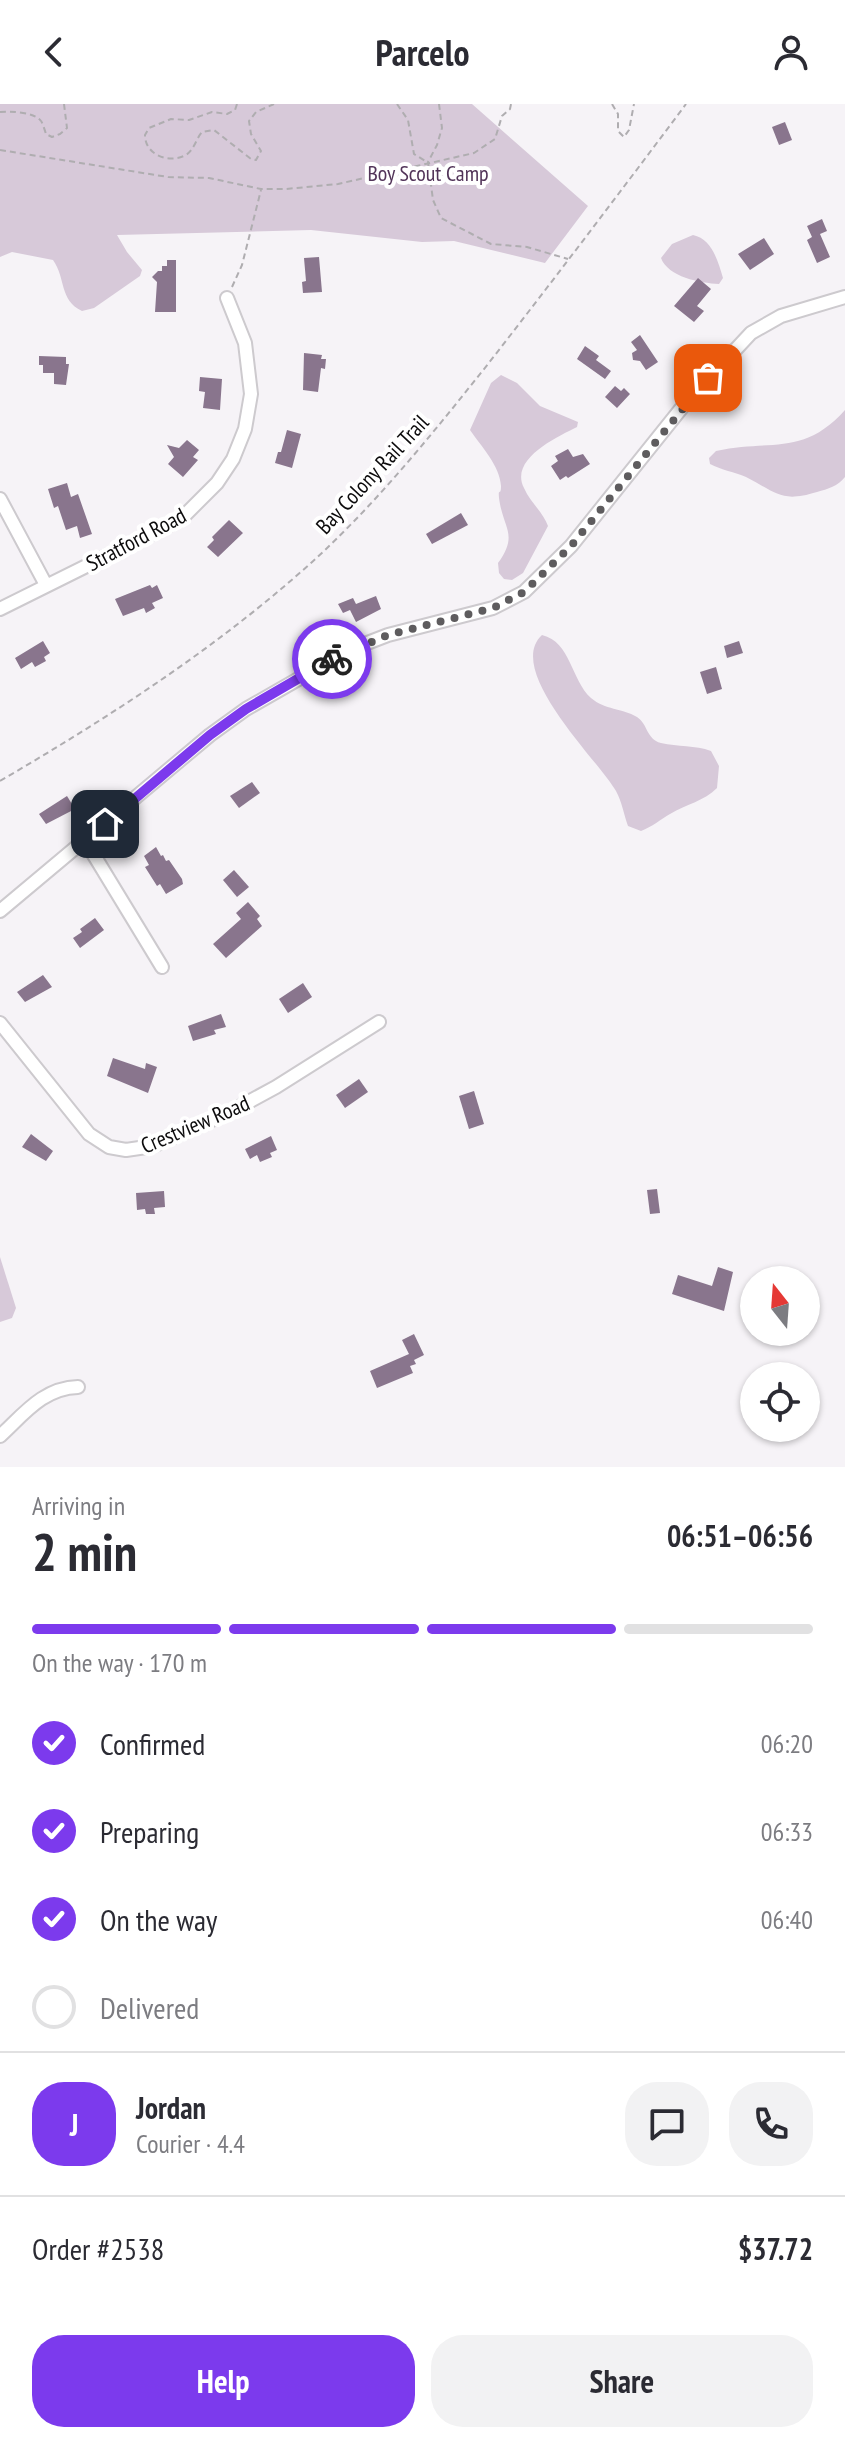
<!DOCTYPE html>
<html lang="en">
<head>
<meta charset="utf-8">
<style>
  :root { --surface:#fff; --page:#f2f2f3; --text:#2b2b33; --muted:#7c7c81; --line:#e1e1e2; --accent:#7c3aed }
  body { margin:0; font-family:"PT Sans Narrow",sans-serif; background:var(--page); color:var(--text); height:100vh; display:flex; flex-direction:column; font-size:30px; white-space:nowrap }
  * { box-sizing:border-box; margin:0 }
  p { font-size:26px; color:var(--muted) }
  .icon { flex:none; width:44px; height:44px; fill:none; stroke:currentColor; stroke-width:2; stroke-linecap:round; stroke-linejoin:round }
  .map { position:relative; height:1363px; overflow:hidden }
  .drawer { display:flex; flex-direction:column; background:var(--surface); flex:1 }
  .drawer>* { flex:none }
  .needle { width:52px; rotate:343deg }
  .controls { position:absolute; left:740px; top:1162px; display:grid; gap:16px }
  .controls a { display:grid; place-items:center; width:80px; height:80px; border-radius:50%; background:var(--surface); box-shadow:0 2px 6px #0004; font-size:40px }
  .pin { position:absolute; display:grid; place-items:center; width:68px; height:68px; color:#fff; margin:-34px; border-radius:16px; box-shadow:0 4px 12px #0006 }
  .courier { position:absolute; display:grid; place-items:center; width:80px; height:80px; margin:-40px; border:6px solid #7c3aed; border-radius:50%; background:#fff; color:#222; box-shadow:0 2px 10px #0007 }
  .headline em { font-style:normal; font-weight:700 }
  .headline div { display:flex; flex-direction:column-reverse }
  .headline { display:flex; align-items:center; justify-content:space-between; height:136px; padding:0 32px }
  h1 { font-size:52px; font-weight:700; line-height:60px }
  .bar { display:grid; grid-template-columns:repeat(4,1fr); gap:12px 8px; align-content:center; height:96px; padding:0 32px }
  .bar i { height:10px; border-radius:6px; background:var(--line) }
  .bar .current { background:var(--accent) }
  .bar p { grid-column:span 4 }
  .line { display:flex; align-items:center; gap:20px; padding:0 32px; border-top:2px solid var(--line) }
  .line div { flex:1 }
  .round { display:grid; place-items:center; flex:none; width:84px; height:84px; border-radius:32px; background:var(--page) }
  ol { padding:0 32px; list-style:none }
  li { display:flex; align-items:center; gap:24px; height:88px }
  li p { margin-inline-start:auto }
  li .icon { padding:8px; border-radius:50%; background:var(--accent); color:#fff; stroke-width:4 }
  li:last-child { color:var(--muted) }
  li i { width:44px; height:44px; border:4px solid var(--line); border-radius:50% }
  .action { display:flex; gap:16px; margin-top:auto; padding:16px 32px }
  .action a { flex:1; height:92px; border-radius:32px; background:var(--accent); color:#fff; font-size:32px; font-weight:700; line-height:92px; text-align:center }
  .action a+a { background:var(--page); color:var(--text) }
  header { display:flex; justify-content:space-between; align-items:center; height:104px; padding:0 32px; background:var(--surface); font-size:36px; font-weight:700 }
  .map>svg:first-child { display:block }
  .green { fill:#d7c9d9 }
  .building { fill:#89758d }
  .lines { fill:none; stroke-linecap:round; stroke-linejoin:round }
  .minor-casing { stroke:#cdcace; stroke-width:16 }
  .path { stroke:#afadb0; stroke-width:2; stroke-dasharray:6 4; stroke-linecap:butt }
  .minor { stroke:#fff; stroke-width:12 }
  .done { stroke:#5e5c5e; stroke-width:8; stroke-dasharray:0 14.4 }
  .route { stroke:#7c3aed; stroke-width:10 }
  .labels { text-anchor:middle; dominant-baseline:central; stroke-width:8; stroke-linejoin:round; paint-order:stroke }
  .park-label { font-size:22px; fill:#523459; stroke:#fff }
  .street-label { font-size:22px; fill:#0c0b0c; stroke:#fff }
</style>
</head>
<body>
<header><svg class="icon" aria-label="back" viewBox="0 0 24 24"><path d="M15 5l-7 7 7 7"/></svg>Parcelo<svg class="icon" aria-label="person" viewBox="0 0 24 24"><circle cx="12" cy="8" r="4"/><path d="M4 21q1-7 8-7t8 7"/></svg></header>
<div class="map">
<svg width="845" height="1363" viewBox="0 0 845 1363">
  <rect width="100%" height="100%" fill="#f6f3f7"/>
  <!-- green -->
  <g class="green">
    <path d="M0 0H472L588 102 545 159 454 137 422 138 311 126 117 131 127 148 142 166 140 172 94 204 82 207C59 196 66 174 53 156L12 148 0 153Z"/>
    <path d="M693 131C712 135 718 157 723 174L719 180C700 179 668 173 661 154L672 140Z"/>
    <path d="M501 271 517 279 540 302 578 318 577 323C557 333 509 355 524 384 530 398 543 408 548 422L523 469 512 476 504 475 499 469 498 459C519 430 503 425 499 394 498 383 501 393 501 382 500 362 481 342 470 326L491 279Z"/>
    <path d="M845 306V373C838 382 828 385 817 388 781 399 777 389 746 373 735 368 721 366 710 360L709 354 716 347C770 335 803 353 845 306Z"/>
    <path d="M542 531C571 538 571 576 591 594 605 606 622 604 637 613 648 620 646 635 661 639 678 643 695 641 711 647L719 662 717 684C704 697 687 700 670 710 661 715 652 723 641 727L628 722C624 711 622 698 616 687 598 656 504 566 542 531Z"/>
    <polygon points="0,1153 16,1204 12,1214 0,1218"/>
  </g>
  <!-- building -->
  <g class="building">
    <polygon points="785,18 792,36 779,41 772,23"/>
    <polygon points="822,115 827,127 820,130 830,153 817,159 807,136 812,133 807,122"/>
    <polygon points="764,134 774,150 750,166 738,150"/>
    <polygon points="319,153 322,188 303,189 302,178 306,177 304,154"/>
    <polygon points="167,156 176,156 176,208 155,208 157,178 152,173 158,167 162,167 162,162 167,162"/>
    <polygon points="698,174 711,185 697,202 704,207 694,218 674,202"/>
    <polygon points="640,231 658,258 646,266 640,257 633,256 632,249 637,246 631,238"/>
    <polygon points="585,242 599,252 596,256 611,267 605,275 577,255"/>
    <polygon points="304,249 322,251 321,255 326,255 325,265 321,264 318,288 303,286"/>
    <polygon points="39,252 66,253 66,260 69,260 66,281 54,280 54,269 43,269 43,261 39,261"/>
    <polygon points="200,273 222,275 220,306 203,304 205,288 199,287"/>
    <polygon points="615,282 621,287 624,284 630,290 617,304 605,293"/>
    <polygon points="287,326 301,330 292,364 275,359 278,348 281,348"/>
    <polygon points="187,336 199,346 193,353 198,356 183,373 168,360 174,353 167,341 179,344"/>
    <polygon points="568,345 573,353 583,350 590,360 568,374 566,372 560,376 551,362 558,357 555,352"/>
    <polygon points="67,379 71,393 78,390 92,430 80,434 77,422 66,426 58,402 54,404 48,385"/>
    <polygon points="461,409 468,421 432,440 426,430"/>
    <polygon points="229,416 243,429 218,453 207,443 214,436 212,433"/>
    <polygon points="150,481 152,484 157,481 163,494 152,499 155,504 146,509 144,504 123,512 115,495"/>
    <polygon points="376,492 381,505 356,518 350,506 343,509 338,500 353,494 356,500"/>
    <polygon points="43,537 50,549 44,553 46,557 35,563 32,558 21,565 15,554"/>
    <polygon points="739,537 743,549 727,554 724,542"/>
    <polygon points="716,563 722,585 707,590 700,568"/>
    <polygon points="252,678 260,689 239,704 230,692"/>
    <polygon points="67,692 75,705 46,720 39,710"/>
    <polygon points="156,743 161,752 163,751 166,757 169,756 182,775 183,780 166,790 160,780 157,782 145,763 149,761 144,752"/>
    <polygon points="234,766 249,783 237,793 223,776"/>
    <polygon points="248,798 260,812 257,815 262,822 226,854 213,840 241,815 236,809"/>
    <polygon points="95,814 104,826 80,844 73,834 82,828 80,825"/>
    <polygon points="43,871 52,883 25,898 17,888"/>
    <polygon points="303,879 312,893 288,909 279,895"/>
    <polygon points="221,910 226,923 214,926 216,930 193,937 188,922"/>
    <polygon points="113,954 145,965 146,959 157,963 148,989 107,972"/>
    <polygon points="359,975 368,988 345,1004 336,991"/>
    <polygon points="474,987 484,1020 469,1025 459,992"/>
    <polygon points="31,1030 53,1047 46,1057 22,1043"/>
    <polygon points="271,1032 277,1046 270,1049 272,1053 260,1058 257,1051 250,1055 245,1045"/>
    <polygon points="657,1085 660,1109 650,1110 647,1086"/>
    <polygon points="164,1087 165,1103 154,1104 155,1110 146,1110 145,1105 137,1106 136,1089"/>
    <polygon points="718,1163 733,1168 724,1207 672,1190 678,1171 712,1182"/>
    <polygon points="414,1230 424,1251 414,1256 416,1260 410,1262 413,1269 377,1284 370,1267 409,1250 402,1236"/>
  </g>
  <g class="lines">
    <!-- minor casing -->
    <g class="minor-casing">
      <g id="minor">
        <polyline points="0,395 46,481"/>
        <polyline points="0,505 181,415 217,379 233,355 245,325 251,290 245,239 227,194"/>
        <polyline points="86,738 162,863"/>
        <polyline points="0,807 210,631 246,605 349,546 388,531 493,504 524,488 571,442 684,301 751,229 781,212 845,193"/>
        <polyline points="0,919 89,1030 109,1043 126,1046 153,1042 230,1008 276,983 379,918"/>
        <path d="M0 1332C24 1310 43 1284 78 1283"/>
      </g>
    </g>
    <!-- path -->
    <g class="path">
      <path d="M237 0 235 6 227 10 212 8 189 16 171 15 149 24 145 31C145 51 169 60 186 51 194 46 196 35 202 28L214 26 251 55 256 56 261 47 251 30 249 17 256 8 274 0"/>
      <polyline points="397,0 408,16 414,50 427,58"/>
      <polyline points="439,0 442,24 437,41 428,58 433,96 441,114 491,140 527,143 568,155"/>
      <polyline points="612,0 618,10 618,27 624,33 629,26 634,0"/>
      <path d="M0 8C10 7 35 8 41 17 42 17 46 30 46 30L52 33 60 30 67 24 64 0"/>
      <polyline points="0,46 168,73 209,74 261,85 286,85 338,80 474,49 495,35 502,12 510,5 511,0"/>
      <polyline points="232,183 242,161 261,86"/>
      <path d="M0 677C111 612 215 545 311 459 377 399 433 329 488 260 555 174 621 87 686 0"/>
    </g>
    <!-- minor -->
    <use href="#minor" class="minor"/>
  </g>
  <g class="lines">
    <!-- done -->
    <polyline class="done" points="332,555 388,531 493,504 524,488 571,442 708,274"/>
    <!-- route -->
    <polyline class="route" points="105,720 210,631 246,605 332,555"/>
  </g>
  <g class="labels">
    <!-- park labels -->
    <g class="park-label">
      <text x="428" y="69">Boy Scout Camp</text>
    </g>
    <!-- street labels -->
    <g class="street-label">
      <text transform="translate(372 370) rotate(-47)">Bay Colony Rail Trail</text>
      <text transform="translate(136 435) rotate(-28)">Stratford Road</text>
      <text transform="translate(195 1020) rotate(-23)">Crestview Road</text>
    </g>
  </g>
</svg>
<div class="controls">
<a><svg class="needle" viewBox="-14 -14 28 28"><path d="M0-13l5 13h-10z" fill="#e53935"/><path d="M0 13l5-13h-10z" fill="#7c7c81"/></svg></a>
<a><svg class="icon" aria-label="locate" viewBox="0 0 24 24"><circle cx="12" cy="12" r="6"/><path d="M12 2v4M12 18v4M2 12h4M18 12h4"/></svg></a>
</div>
<div class="pin" style="left:708px;top:274px;background:#ea580c"><svg class="icon" aria-label="bag" viewBox="0 0 24 24"><path d="M5 8h14l-1 12H6zM9 8a3 3 0 0 1 6 0"/></svg></div>
<div class="pin" style="left:105px;top:720px;background:#1f2937"><svg class="icon" aria-label="home" viewBox="0 0 24 24"><path d="M3 11l9-7 9 7M6 9v11h12V9"/></svg></div>
<div class="courier" style="left:332px;top:555px"><svg class="icon" aria-label="bike" viewBox="0 0 24 24"><circle cx="6" cy="16" r="4"/><circle cx="18" cy="16" r="4"/><path d="M6 16l4-8h5l3 8M10 8l3 8H6M13 5h3"/></svg></div>
</div>
<section class="drawer">
<div class="headline"><div><h1>2 min</h1><p>Arriving in</p></div><em>06:51–06:56</em></div>
<div class="bar"><i class="current"></i><i class="current"></i><i class="current"></i><i></i><p>On the way · 170 m</p></div>
<ol>
<li><svg class="icon" aria-label="check" viewBox="0 0 24 24"><path d="M5 12l5 5 9-10"/></svg>Confirmed<p>06:20</p></li>
<li><svg class="icon" aria-label="check" viewBox="0 0 24 24"><path d="M5 12l5 5 9-10"/></svg>Preparing<p>06:33</p></li>
<li><svg class="icon" aria-label="check" viewBox="0 0 24 24"><path d="M5 12l5 5 9-10"/></svg>On the way<p>06:40</p></li>
<li><i></i>Delivered</li>
</ol>
<div class="line" style="height:144px"><b class="round" style="background:var(--accent);color:#fff">J</b><div><b>Jordan</b><p>Courier · 4.4</p></div><a class="round"><svg class="icon" aria-label="chat" viewBox="0 0 24 24"><path d="M4 5h16v11H9l-5 4z"/></svg></a><a class="round"><svg class="icon" aria-label="phone" viewBox="0 0 24 24"><path d="M5 4h4l2 5-3 2q2 4 5 5l2-3 5 2v4C11 20 4 13 5 4z"/></svg></a></div>
<div class="line" style="height:104px"><div>Order #2538</div><b>$37.72</b></div>
<div class="action"><a>Help</a><a>Share</a></div>
</section>
</body>
</html>
